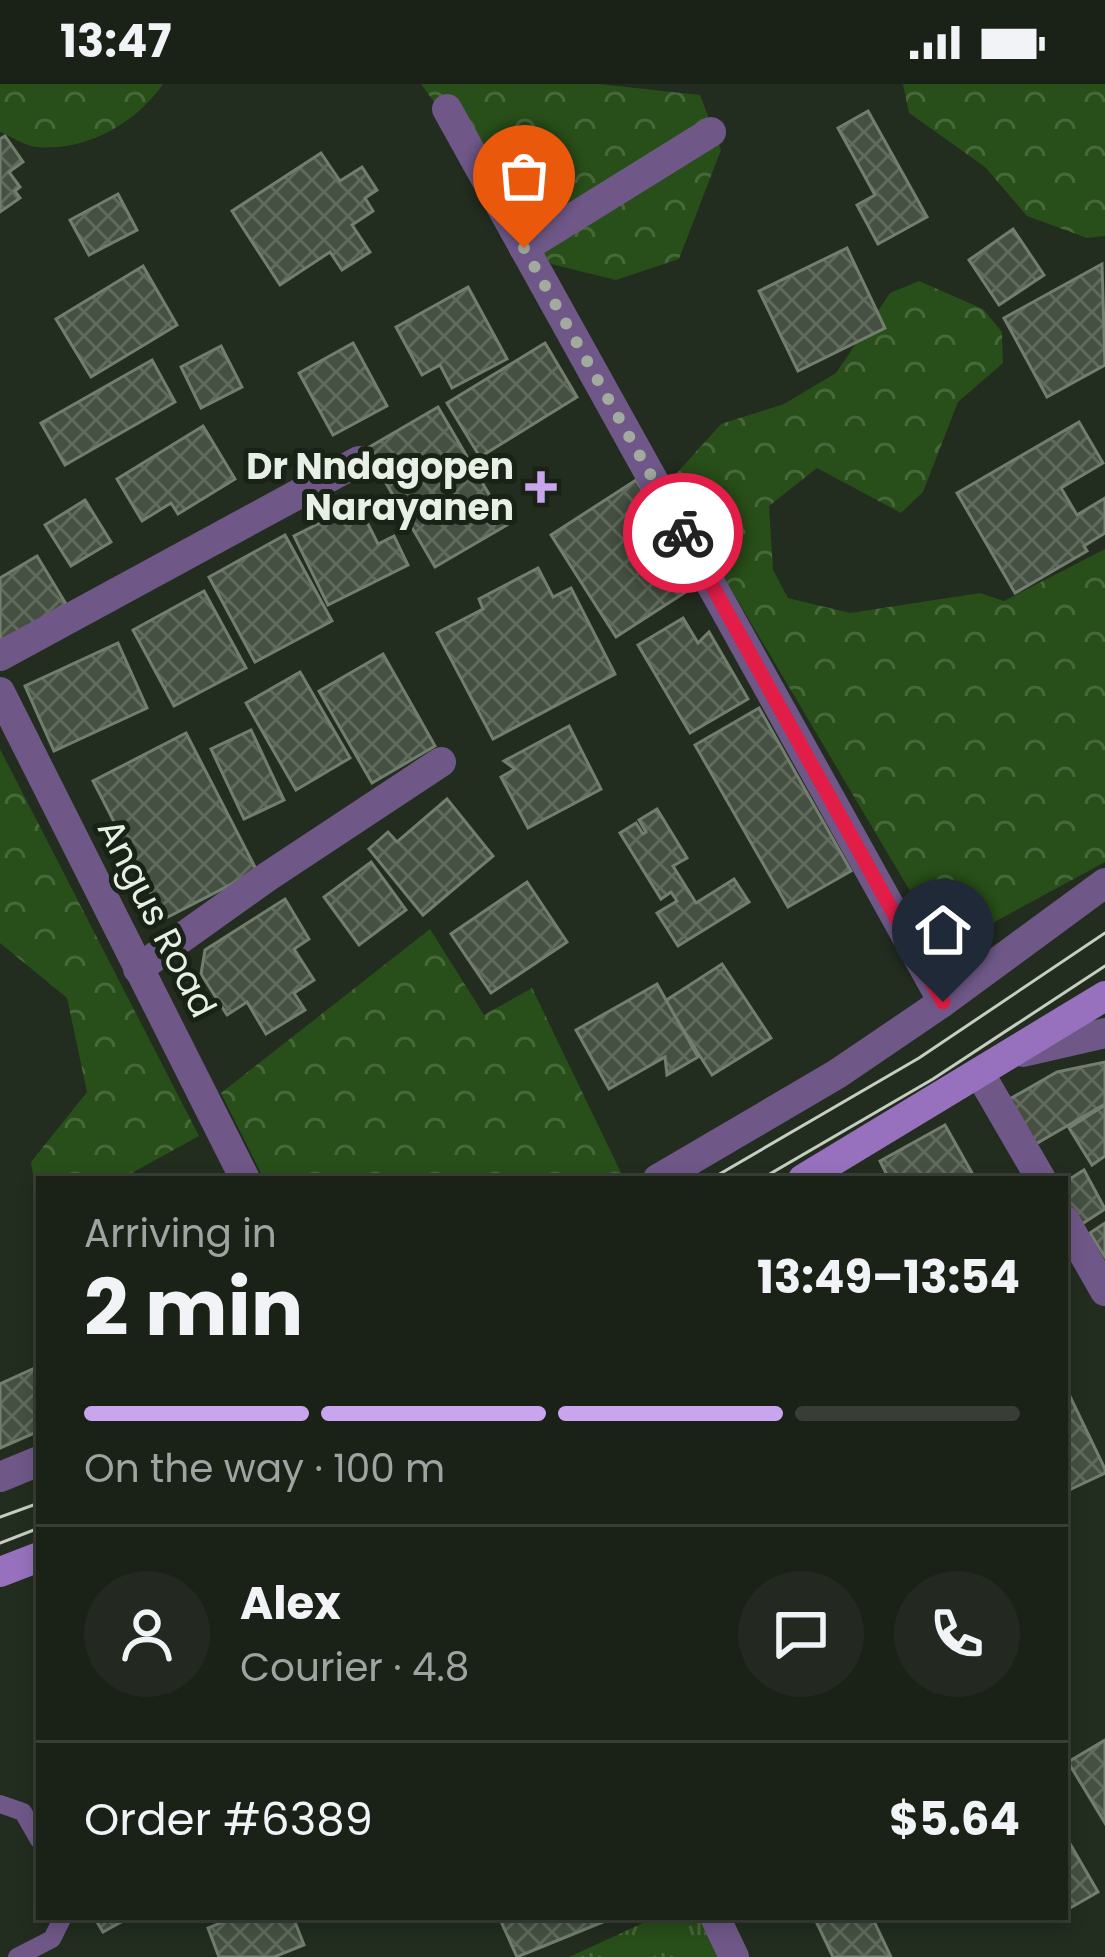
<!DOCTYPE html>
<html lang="en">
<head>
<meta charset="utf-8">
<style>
  :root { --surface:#1a2117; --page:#232920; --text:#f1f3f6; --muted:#9fa3a1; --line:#383e36; --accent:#c9a5ee }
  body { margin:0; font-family:Poppins,sans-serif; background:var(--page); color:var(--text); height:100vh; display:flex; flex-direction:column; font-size:45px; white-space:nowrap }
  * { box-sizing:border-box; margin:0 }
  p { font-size:39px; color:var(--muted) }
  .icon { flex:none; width:66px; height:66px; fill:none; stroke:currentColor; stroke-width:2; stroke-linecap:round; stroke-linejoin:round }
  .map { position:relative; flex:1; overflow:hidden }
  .drawer { position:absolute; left:36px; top:1092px; width:1032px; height:744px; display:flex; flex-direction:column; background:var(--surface); border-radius:0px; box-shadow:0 6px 18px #0003,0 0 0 3px var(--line) }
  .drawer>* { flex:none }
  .pin { position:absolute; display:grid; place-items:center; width:102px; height:102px; color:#fff; margin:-123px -51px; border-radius:50% 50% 50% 0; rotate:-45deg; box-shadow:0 0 12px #0007 }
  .pin .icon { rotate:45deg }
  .courier { position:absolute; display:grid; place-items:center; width:120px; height:120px; margin:-60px; border:9px solid #e11d48; border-radius:50%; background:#fff; color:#222; box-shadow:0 3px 15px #0007 }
  .summary em { font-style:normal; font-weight:700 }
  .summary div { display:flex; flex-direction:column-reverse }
  .summary { display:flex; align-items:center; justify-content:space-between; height:204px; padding:0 48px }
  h1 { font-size:78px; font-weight:700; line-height:90px }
  .bar { display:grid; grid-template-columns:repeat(4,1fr); gap:18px 12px; align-content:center; height:144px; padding:0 48px }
  .bar i { height:15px; border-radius:9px; background:var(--line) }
  .bar .active { background:var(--accent) }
  .bar p { grid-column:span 4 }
  .line { display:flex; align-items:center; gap:30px; padding:0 48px; border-top:3px solid var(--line) }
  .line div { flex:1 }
  .round { display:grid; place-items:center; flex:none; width:126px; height:126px; border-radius:63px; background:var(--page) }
  .status { display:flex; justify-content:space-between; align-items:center; height:84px; padding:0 60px; background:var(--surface); direction:ltr }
  .status svg { height:33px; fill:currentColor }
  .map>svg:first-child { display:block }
  .grass { fill:url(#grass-tufts) }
  .forest { fill:url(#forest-crowns) }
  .building { fill:url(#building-cross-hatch); stroke:#727e6e; stroke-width:3 }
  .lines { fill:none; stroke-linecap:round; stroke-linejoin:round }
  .lane { stroke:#6f5888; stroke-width:18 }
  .street { stroke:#6f5888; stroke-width:30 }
  .secondary { stroke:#9771bd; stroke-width:30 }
  .tram { stroke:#c6cec4; stroke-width:3 }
  .done { stroke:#a3aba0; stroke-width:12; stroke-dasharray:0 21.6 }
  .route { stroke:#e11d48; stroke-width:15 }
  .poi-dot { fill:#c9a5ee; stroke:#192315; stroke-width:4.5 }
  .labels { text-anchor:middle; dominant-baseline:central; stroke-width:10; stroke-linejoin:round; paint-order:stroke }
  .poi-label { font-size:36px; font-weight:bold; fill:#e8efe6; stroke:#192315; text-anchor:end }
  .street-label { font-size:36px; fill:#e8efe6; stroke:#192315 }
</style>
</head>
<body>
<div class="status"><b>13:47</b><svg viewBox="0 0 49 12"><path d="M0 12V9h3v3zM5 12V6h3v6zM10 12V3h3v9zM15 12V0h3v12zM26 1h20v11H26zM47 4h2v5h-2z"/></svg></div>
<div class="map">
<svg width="1105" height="1873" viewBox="0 0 1105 1873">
  <defs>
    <pattern id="grass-tufts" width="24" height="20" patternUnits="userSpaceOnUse" patternTransform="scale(3)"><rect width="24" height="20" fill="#284e19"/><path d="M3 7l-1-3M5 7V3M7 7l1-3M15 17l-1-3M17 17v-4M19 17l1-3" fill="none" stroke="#47683a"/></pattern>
    <pattern id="forest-crowns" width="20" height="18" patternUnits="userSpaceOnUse" patternTransform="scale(3)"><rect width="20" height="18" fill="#284e19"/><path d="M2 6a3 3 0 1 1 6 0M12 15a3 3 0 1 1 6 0" fill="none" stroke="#47683a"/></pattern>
    <pattern id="building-cross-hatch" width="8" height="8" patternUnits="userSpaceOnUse" patternTransform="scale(3)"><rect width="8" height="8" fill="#455042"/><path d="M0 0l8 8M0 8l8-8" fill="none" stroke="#606a5d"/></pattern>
  </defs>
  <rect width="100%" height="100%" fill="#222c1f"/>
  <!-- grass -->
  <polygon class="grass" points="656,1833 708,1833 724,1873 569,1873"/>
  <!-- forest -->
  <g class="forest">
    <path d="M0 0H163C136 39 86 68 36 63 25 62 11 52 0 48Z"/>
    <polygon points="421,0 599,0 700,11 721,66 679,175 616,196 551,180"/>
    <polygon points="903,0 1105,0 1105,152 1087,154 1027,132 985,83 909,29"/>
    <polygon points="919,197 983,225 1002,248 1003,279 958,318 923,408 901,429 817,384 769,422 773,486 788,514 850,529 980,509 1004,517 1105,465 1105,778 976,848 939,856 668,399 721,340 784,320 836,289 890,209"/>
    <polygon points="0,665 199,1052 121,1095 39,1095 39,1130 31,1078 87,1008 67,914 0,859"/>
    <polygon points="430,845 484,931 532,904 624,1095 264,1095 221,1009"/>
  </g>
  <!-- building -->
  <g class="building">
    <polygon points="868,27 927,133 878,160 857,121 875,111 838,44"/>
    <polygon points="5,52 23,78 9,88 20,103 15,107 20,114 0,128 0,55"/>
    <polygon points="321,69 340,97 362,83 377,106 365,114 373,127 352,141 370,168 342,186 330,168 280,201 232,127"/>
    <polygon points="118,110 137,146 89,171 70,136"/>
    <polygon points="1013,145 1044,191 999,221 969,176"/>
    <polygon points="847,164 885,244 798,287 759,207"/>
    <polygon points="1102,180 1105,281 1047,313 1004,234"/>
    <polygon points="143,182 177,241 91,293 56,235"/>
    <polygon points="468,203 507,275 452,304 440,281 422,291 396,243"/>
    <polygon points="353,259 387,322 333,351 299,289"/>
    <polygon points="545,259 577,313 480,373 447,319"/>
    <polygon points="221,262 242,303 201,324 181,283"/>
    <polygon points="152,276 175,318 65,381 41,339"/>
    <polygon points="438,323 507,441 435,483 366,365"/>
    <polygon points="1079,338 1103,379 1061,404 1077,431 1105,414 1105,449 1084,462 1087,467 1015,509 957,409"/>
    <polygon points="203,342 235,395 178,430 171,419 142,437 117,395"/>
    <polygon points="636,396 701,498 616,553 551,451"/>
    <polygon points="85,416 111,458 71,482 45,441"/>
    <polygon points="358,420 378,460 394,452 408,481 328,521 294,452"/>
    <polygon points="285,451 332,537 255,578 209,493"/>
    <polygon points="37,472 66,520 0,560 0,494"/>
    <polygon points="538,484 553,513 571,504 615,590 493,655 437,549 483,525 479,515"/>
    <polygon points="204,507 246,584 174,622 133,546"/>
    <polygon points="683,534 698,559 709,548 748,615 690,649 638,561"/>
    <polygon points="118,559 147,624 54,667 25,602"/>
    <polygon points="383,570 435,662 372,699 319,607"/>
    <polygon points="300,588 350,674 296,706 246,619"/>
    <polygon points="759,624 851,787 788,823 695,661"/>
    <polygon points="569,642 601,705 528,744 501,693 515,685 504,677"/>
    <polygon points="251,646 284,716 244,735 211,665"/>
    <polygon points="186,649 257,787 164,835 93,697"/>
    <polygon points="447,715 493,772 423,831 369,765 388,748 397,758"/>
    <polygon points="657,725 687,774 673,782 696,819 734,795 749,818 678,862 657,829 677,817 671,808 661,815 620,749 636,739 643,750 646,748 639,736"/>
    <polygon points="371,778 406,826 359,861 324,813"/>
    <polygon points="527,798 567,858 491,909 451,850"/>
    <polygon points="285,815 309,855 294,865 314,896 294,909 305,926 266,950 247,918 227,931 201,890 205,866"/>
    <polygon points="722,880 771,954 712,991 665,917"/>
    <polygon points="657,900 698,973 667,991 665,973 609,1005 576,946"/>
    <polygon points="1105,978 1105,1020 1034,1061 1008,1016 1057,988"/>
    <polygon points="1105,1021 1105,1072 1092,1081 1069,1044"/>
    <polygon points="945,1041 972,1089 961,1095 889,1095 880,1077"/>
    <polygon points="1084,1086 1105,1125 1079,1142 1065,1119 1065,1098"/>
    <polygon points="1105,1139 1105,1173 1090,1149"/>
    <polygon points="39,1282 39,1347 0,1364 0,1300"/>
    <polygon points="1065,1302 1105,1385 1105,1389 1065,1408"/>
    <polygon points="1105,1656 1105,1739 1068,1678"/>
    <polygon points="1065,1751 1098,1808 1065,1827"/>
    <polygon points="94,1833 130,1833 103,1848"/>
    <polygon points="235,1833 293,1833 304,1861 274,1873 219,1873 208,1844"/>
    <polygon points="499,1833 615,1833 517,1873"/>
    <polygon points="814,1833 872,1833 891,1873 833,1873"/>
  </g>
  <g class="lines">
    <!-- lane -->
    <g class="lane">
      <polyline points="0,1720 23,1728 39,1756"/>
      <polyline points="17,1873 52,1855 63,1833"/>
    </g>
    <!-- street -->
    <g class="street">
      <polyline points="447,25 943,918"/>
      <polyline points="524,164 711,48"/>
      <polyline points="0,572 359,377"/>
      <polyline points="0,608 245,1095"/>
      <polyline points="138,885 267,793 441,678"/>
      <polyline points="1023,968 1105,949"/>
      <polyline points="980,990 1041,1095"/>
      <polyline points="658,1095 837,990 943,918 1105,799"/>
      <polyline points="1065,1137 1105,1207"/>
      <polyline points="0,1393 39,1377"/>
      <polyline points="715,1833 734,1873"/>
    </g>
    <!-- secondary -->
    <g class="secondary">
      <polyline points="803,1095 1105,912"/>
      <polyline points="0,1488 39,1473"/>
    </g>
    <!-- tram -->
    <g class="tram">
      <polyline points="711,1095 919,974 1105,849"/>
      <polyline points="761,1095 933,995 1105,882"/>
      <polyline points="0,1433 39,1419"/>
      <polyline points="0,1459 39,1444"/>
    </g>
  </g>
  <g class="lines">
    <!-- done -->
    <polyline class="done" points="524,164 683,449"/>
    <!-- route -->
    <polyline class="route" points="683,449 943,918"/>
  </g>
  <!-- markers -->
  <path class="poi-dot" d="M535 385h12v12h12v12h-12v12h-12v-12h-12v-12h12z"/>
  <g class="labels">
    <!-- poi labels -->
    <g class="poi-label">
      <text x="514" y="382">Dr Nndagopen<tspan x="514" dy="41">Narayanen</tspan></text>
    </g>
    <!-- street labels -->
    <g class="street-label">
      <text transform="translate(157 834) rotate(63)">Angus Road</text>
    </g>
  </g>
</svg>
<div class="pin" style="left:524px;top:164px;background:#ea580c"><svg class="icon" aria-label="bag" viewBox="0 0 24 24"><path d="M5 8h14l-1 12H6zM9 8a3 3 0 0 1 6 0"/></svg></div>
<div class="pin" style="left:943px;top:918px;background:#1f2937"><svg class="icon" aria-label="home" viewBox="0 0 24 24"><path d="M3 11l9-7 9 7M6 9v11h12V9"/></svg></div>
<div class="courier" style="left:683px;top:449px"><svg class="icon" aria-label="bike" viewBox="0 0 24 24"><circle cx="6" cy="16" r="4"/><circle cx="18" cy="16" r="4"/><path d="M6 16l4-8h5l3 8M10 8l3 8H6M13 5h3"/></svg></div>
<section class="drawer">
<div class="summary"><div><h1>2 min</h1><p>Arriving in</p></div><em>13:49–13:54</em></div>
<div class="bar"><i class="active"></i><i class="active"></i><i class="active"></i><i></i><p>On the way · 100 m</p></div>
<div class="line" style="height:216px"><a class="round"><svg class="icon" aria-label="person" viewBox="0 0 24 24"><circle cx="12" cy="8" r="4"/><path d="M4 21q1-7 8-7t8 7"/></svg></a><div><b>Alex</b><p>Courier · 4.8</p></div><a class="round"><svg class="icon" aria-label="chat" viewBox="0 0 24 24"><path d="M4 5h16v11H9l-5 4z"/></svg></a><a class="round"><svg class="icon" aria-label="phone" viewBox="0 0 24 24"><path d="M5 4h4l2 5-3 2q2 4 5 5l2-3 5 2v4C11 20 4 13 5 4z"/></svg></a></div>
<div class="line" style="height:156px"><div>Order #6389</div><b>$5.64</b></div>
</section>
</div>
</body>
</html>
